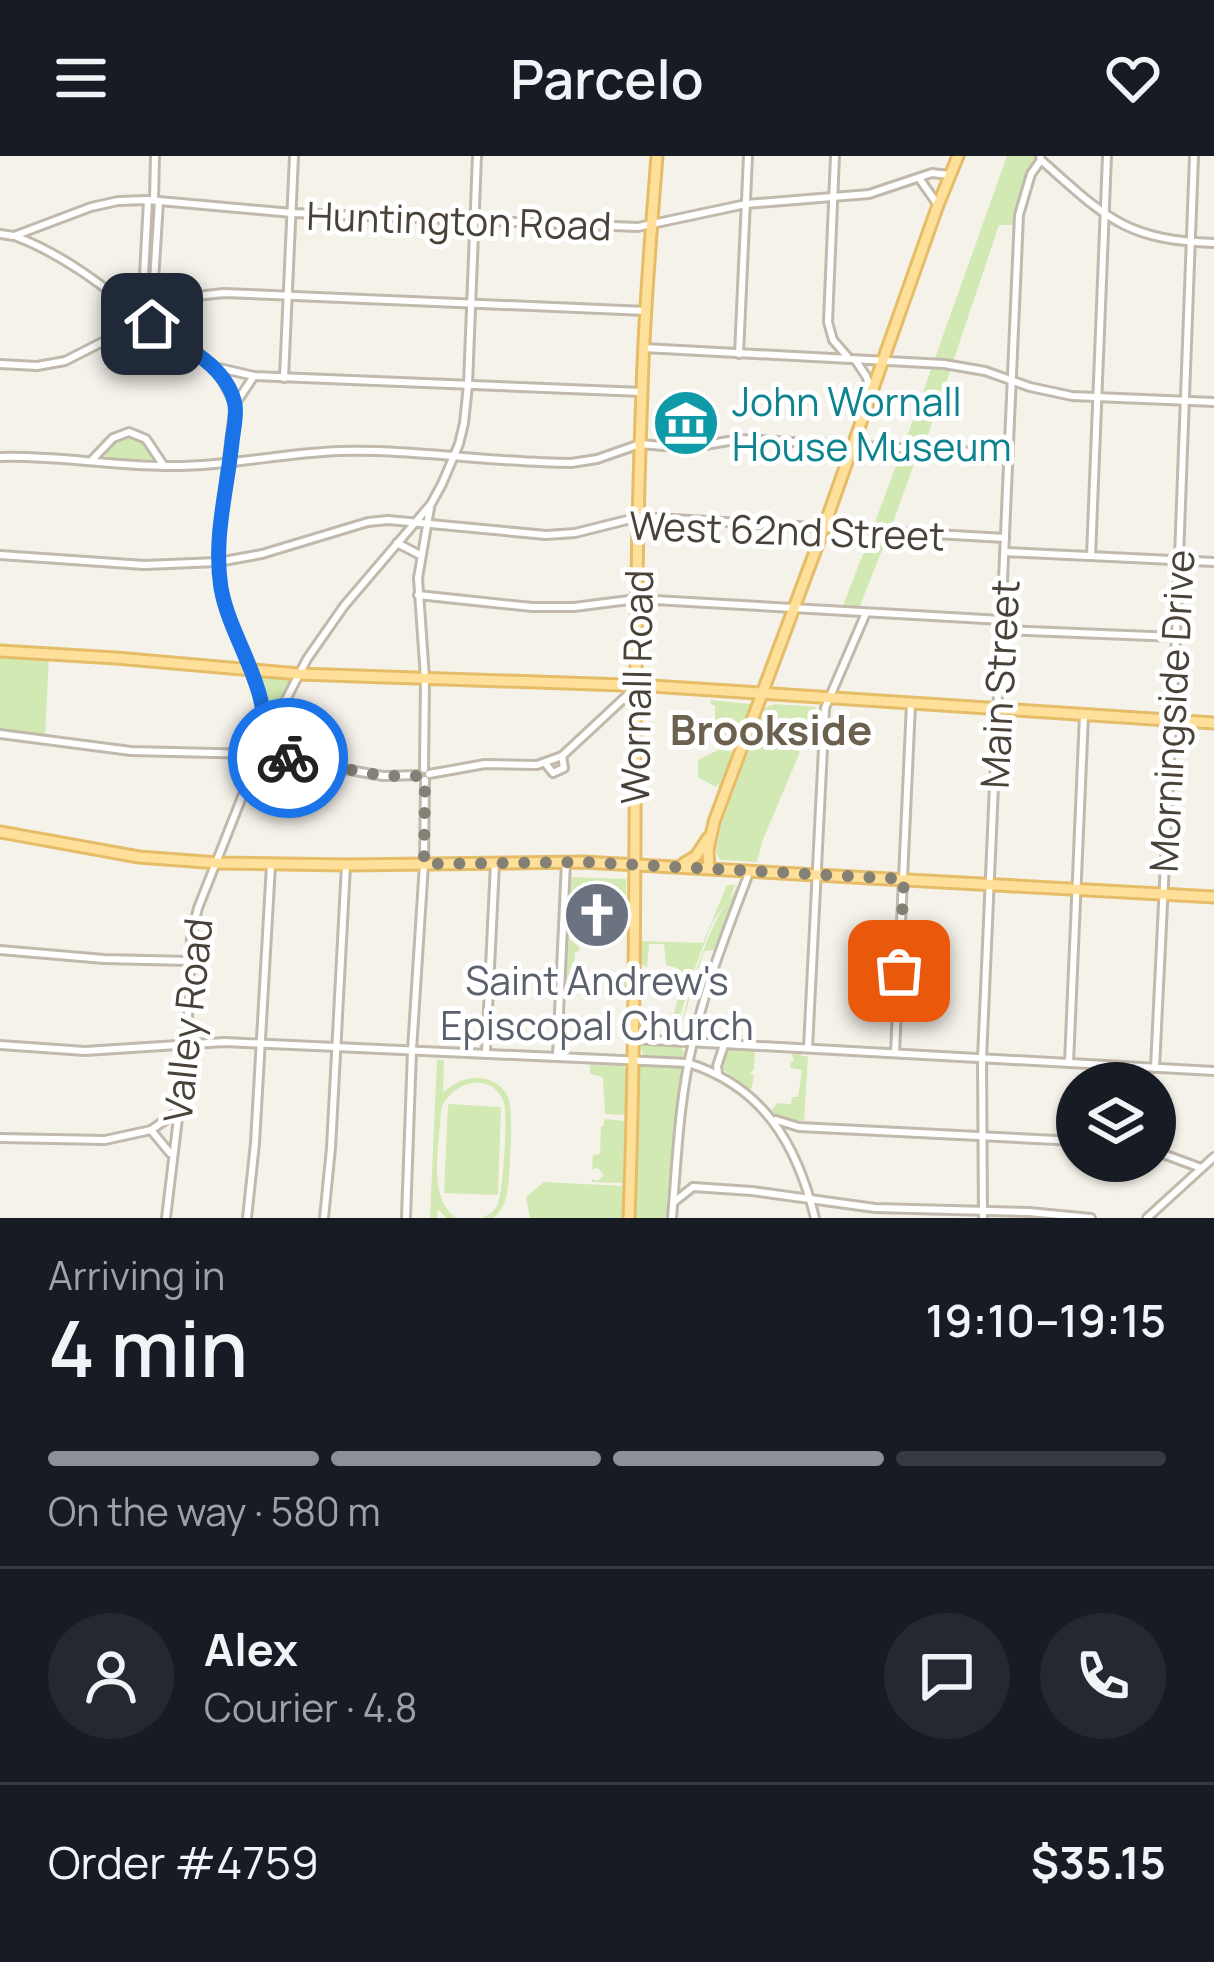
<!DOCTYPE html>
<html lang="en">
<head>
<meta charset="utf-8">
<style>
  :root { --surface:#171b24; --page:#242831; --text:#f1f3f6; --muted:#9ea1a6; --line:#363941; --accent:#8c9099 }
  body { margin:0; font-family:Manrope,sans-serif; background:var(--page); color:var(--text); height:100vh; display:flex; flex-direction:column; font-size:45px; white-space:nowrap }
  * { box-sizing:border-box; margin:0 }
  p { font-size:39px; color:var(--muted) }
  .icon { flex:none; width:66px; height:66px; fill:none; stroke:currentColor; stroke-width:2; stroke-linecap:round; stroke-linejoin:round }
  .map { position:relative; height:1062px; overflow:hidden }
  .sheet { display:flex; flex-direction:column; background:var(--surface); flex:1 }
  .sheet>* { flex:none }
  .buttons { position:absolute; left:1056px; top:906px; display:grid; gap:24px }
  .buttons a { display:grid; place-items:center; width:120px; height:120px; border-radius:50%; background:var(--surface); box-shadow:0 3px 9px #0004; font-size:60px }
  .pin { position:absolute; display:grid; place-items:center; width:102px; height:102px; color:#fff; margin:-51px; border-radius:24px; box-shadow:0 6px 18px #0006 }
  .courier { position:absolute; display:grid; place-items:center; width:120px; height:120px; margin:-60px; border:9px solid #1a73e8; border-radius:50%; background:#fff; color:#222; box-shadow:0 3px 15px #0007 }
  .head em { font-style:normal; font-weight:600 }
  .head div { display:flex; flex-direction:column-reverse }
  .head { display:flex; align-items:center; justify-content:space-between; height:204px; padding:0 48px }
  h1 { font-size:78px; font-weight:600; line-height:90px }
  .bar { display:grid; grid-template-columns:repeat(4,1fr); gap:18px 12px; align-content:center; height:144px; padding:0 48px }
  .bar i { height:15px; border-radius:9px; background:var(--line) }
  .bar .selected { background:var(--accent) }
  .bar p { grid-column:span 4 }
  .line { display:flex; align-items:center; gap:30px; padding:0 48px; border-top:3px solid var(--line) }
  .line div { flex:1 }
  .round { display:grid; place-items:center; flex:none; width:126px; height:126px; border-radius:63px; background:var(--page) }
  header { display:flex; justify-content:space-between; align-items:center; height:156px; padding:0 48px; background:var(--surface); font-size:54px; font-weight:600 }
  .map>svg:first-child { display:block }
  .green { fill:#d2e9b3 }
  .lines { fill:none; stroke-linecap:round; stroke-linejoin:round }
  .minor-casing { stroke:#c1b9ac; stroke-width:12 }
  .major-casing { stroke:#e5bd68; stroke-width:15 }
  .minor { stroke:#fff; stroke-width:6 }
  .major { stroke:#ffe09a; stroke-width:9 }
  .done { stroke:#858076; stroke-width:12; stroke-dasharray:0 21.6 }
  .route { stroke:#1a73e8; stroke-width:15 }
  .labels { text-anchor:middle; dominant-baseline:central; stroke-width:10; stroke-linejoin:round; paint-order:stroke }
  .street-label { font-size:39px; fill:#494238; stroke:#fff }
  .culture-label { font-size:39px; fill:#0d838f; stroke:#fff; text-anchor:start }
  .worship-label { font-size:39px; fill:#5b616d; stroke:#fff }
  .neighbourhood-label { font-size:42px; font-weight:bold; fill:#6c604f; stroke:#fff }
</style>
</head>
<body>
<header><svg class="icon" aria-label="menu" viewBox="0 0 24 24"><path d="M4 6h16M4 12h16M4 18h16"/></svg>Parcelo<svg class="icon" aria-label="heart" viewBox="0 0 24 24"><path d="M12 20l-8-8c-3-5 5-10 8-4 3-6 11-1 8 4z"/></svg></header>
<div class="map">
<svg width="1214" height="1062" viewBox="0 0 1214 1062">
  <rect width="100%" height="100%" fill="#f5f2ea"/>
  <!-- green -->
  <g class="green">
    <polygon points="1007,0 1036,0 1018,43 1014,69 999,69 953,206 934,205"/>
    <polygon points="932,211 951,213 924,290 904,289"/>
    <path d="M130 281C143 283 155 292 151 307L104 303 111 288Z"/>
    <polygon points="901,296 918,297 891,372 873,372"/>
    <polygon points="871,378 888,379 860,450 843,449"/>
    <polygon points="0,499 49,501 45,580 0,574"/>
    <polygon points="265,520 288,522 290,526 268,572 259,527 260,521"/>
    <polygon points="710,544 751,548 734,594 732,593 738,573 730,593 719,591 715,587 715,550 711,548"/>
    <polygon points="775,548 816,551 817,564 813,565 762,686 757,706 720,704 716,696 721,670 764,552"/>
    <polygon points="720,593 734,596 721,633 718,632 719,626 716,631 698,621 698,604"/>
    <polygon points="571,721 626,723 626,756 616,755 619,739 612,732 599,732 598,738 580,734 577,741 570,741"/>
    <polygon points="727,729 735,729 729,744 713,765 691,822 684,820 682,822 689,829 675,878 664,878 669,875 682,827 665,822 665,819 676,818 677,812 666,809 664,788 649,788 647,811 641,808 641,785 703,787"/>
    <path d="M737 729 738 742 717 794 704 795 679 878C688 840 699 799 717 763 723 751 732 743 737 729Z"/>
    <polygon points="568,781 580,792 579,795 575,796 573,823 580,825 580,830 616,831 617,826 626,826 626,832 561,830 564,782"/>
    <polygon points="646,887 680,889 685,898 681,902 644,900 640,890"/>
    <polygon points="737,892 755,893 754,913 750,917 754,920 752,931 748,935 722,912 721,907 725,906 721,904 725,896"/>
    <polygon points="791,895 801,896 801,900 808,900 804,965 797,964 796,967 771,956 777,947 791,948 792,941 798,941 802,914 790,912 791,906 794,905"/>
    <path d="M437 904H444L443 937C460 919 494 914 508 941 514 953 510 1021 507 1037 505 1048 501 1055 494 1062H483C490 1057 493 1057 497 1050 503 1038 508 960 504 947 493 914 450 925 441 954 440 986 426 1044 457 1062H446L438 1053 437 1062H430Z"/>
    <polygon points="640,907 679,909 683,915 669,1062 634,1062"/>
    <polygon points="590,909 622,910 628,914 626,959 605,958 603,921 590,918"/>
    <polygon points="448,948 501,951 498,1039 444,1037"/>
    <polygon points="604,963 624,965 623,1062 530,1062 526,1041 544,1026 623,1030 622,1027 592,1026 592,1023 598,1025 604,1019 598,1012 592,1013 593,999 600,998 601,970 604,970"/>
  </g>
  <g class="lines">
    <!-- minor casing -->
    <g class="minor-casing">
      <g id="minor">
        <polyline points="835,0 828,166 833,184 847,200"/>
        <path d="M1041 4C1106 61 1124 84 1214 87"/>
        <polyline points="919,22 938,49"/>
        <polyline points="148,44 142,157 139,166 145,172 152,168 215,211 254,220 642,236"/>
        <polyline points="154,44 155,0"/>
        <polyline points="0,78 14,80 91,51 118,45 148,44 292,57 638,71 746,48 869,38 932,17 949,19"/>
        <path d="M17 81C62 98 102 129 140 159"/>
        <polyline points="152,158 159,45"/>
        <polyline points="153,160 196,140 224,137 646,155"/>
        <polyline points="644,192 944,208 985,215 1030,231 1072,240 1214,246"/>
        <polyline points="739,198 748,0"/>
        <polyline points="856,205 866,220 872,236"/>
        <polyline points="0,208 37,210 65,205 140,167"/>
        <polyline points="215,211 235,248 218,381 219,416 226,453 261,544 263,585"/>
        <polyline points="284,222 294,0"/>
        <polyline points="236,247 254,220"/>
        <path d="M0 301C56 299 110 310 166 310 224 311 282 297 340 295 417 293 494 307 571 307L597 303 640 288 688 292 740 283 1009 298"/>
        <polyline points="91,305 113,282 129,276 146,283 164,310"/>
        <polyline points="397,387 420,399"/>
        <polyline points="1005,396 1214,406"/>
        <polyline points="0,399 144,409 218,406 262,398 368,366 388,364 546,379 575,377 639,361 1005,382"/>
        <polyline points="1091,400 1107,0"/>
        <polyline points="418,439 532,451 574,451 637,443 1002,464"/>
        <polyline points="1001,474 1176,481"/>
        <polyline points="0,578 131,595 260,598 383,620 418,619"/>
        <polyline points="545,607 553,617 564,612 562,600"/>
        <polyline points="424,613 425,522 418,422 430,352"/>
        <polyline points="429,618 485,608 537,609 562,600 634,533"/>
        <polyline points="0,794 104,803 189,805"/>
        <polyline points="633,883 1214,915"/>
        <path d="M0 889 85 895 224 886 688 907C764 931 797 989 815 1062"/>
        <polyline points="808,892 825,552 866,457"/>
        <polyline points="486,895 495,707"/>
        <polyline points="895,897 911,548"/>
        <polyline points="557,900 566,706"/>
        <polyline points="1069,907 1084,559"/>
        <polyline points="1155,912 1176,481 1194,0"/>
        <polyline points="718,917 717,910 724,889"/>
        <polyline points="776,964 799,971 1077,985"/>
        <polyline points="151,974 177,956"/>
        <polyline points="0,982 105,984 151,974 170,997"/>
        <polyline points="1155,995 1201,1012"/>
        <polyline points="674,1046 693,1031 752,1035 875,1052 1029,1056 1091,1062"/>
        <polyline points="166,1062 187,887 191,781 198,752 263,588 307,503 344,450 431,348 442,328 459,288 464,267 468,229 477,0"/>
        <polyline points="247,1062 255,987 271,709"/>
        <polyline points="324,1062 331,992 346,709"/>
        <polyline points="406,1062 412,894 424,708 425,624"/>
        <path d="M672 1062C677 1003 679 943 693 886 706 828 728 772 749 717"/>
        <polyline points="983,1062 982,903 1019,59 1031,18 1041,4 1040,0"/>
        <polyline points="1147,1062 1214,1001"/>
      </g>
    </g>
    <!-- major casing -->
    <g class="major-casing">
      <g id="major">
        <polyline points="0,495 116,502 299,518 652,530 1214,567"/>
        <polyline points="0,676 139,701 218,707 346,709 583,706 1214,741"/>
        <polyline points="683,708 696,700 708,682"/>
        <polyline points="709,712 708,694 714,666 819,385 938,49 958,0"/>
        <path d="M629 1062C639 787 631 511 642 236 644 157 651 78 657 0"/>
      </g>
    </g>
    <!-- minor -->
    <use href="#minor" class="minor"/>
    <!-- major -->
    <use href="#major" class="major"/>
  </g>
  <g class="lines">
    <!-- done -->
    <polyline class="done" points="288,602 383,620 418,620 425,624 424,708 583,706 904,723 899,815"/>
    <!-- route -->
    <path class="route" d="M152 168C182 189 228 210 235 249 237 260 233 275 232 286 227 335 213 382 221 432 231 488 278 539 260 598L288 602"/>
  </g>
  <!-- icons -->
  <defs>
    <g id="museum-disc" transform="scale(3.45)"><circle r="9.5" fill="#0f9aa8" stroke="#fff"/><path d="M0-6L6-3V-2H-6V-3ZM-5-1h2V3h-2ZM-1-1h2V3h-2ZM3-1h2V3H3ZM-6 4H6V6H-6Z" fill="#fff"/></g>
    <g id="church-disc" transform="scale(3.45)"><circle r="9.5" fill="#6b7280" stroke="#fff"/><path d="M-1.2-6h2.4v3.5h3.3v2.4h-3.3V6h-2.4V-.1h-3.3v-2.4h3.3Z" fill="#fff"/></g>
  </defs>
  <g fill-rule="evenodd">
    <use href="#museum-disc" x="686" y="267"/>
    <use href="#church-disc" x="597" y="759"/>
  </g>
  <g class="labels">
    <!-- street labels -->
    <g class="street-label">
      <text transform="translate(459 64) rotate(2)">Huntington Road</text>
      <text transform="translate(787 374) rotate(2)">West 62nd Street</text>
      <text transform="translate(999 528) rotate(-87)">Main Street</text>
      <text transform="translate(636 531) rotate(-89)">Wornall Road</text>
      <text transform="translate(1171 555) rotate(-87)">Morningside Drive</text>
      <text transform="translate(187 864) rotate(-84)">Valley Road</text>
    </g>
    <!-- culture labels -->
    <g class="culture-label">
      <text x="732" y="245">John Wornall<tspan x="732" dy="45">House Museum</tspan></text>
    </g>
    <!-- worship labels -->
    <g class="worship-label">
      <text x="597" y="824">Saint Andrew's<tspan x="597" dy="45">Episcopal Church</tspan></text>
    </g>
    <!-- neighbourhood labels -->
    <g class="neighbourhood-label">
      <text x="771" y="573">Brookside</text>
    </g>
  </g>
</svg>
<div class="buttons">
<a><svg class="icon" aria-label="layers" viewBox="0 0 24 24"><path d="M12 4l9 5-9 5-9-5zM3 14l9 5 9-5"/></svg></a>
</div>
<div class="pin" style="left:899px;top:815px;background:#ea580c"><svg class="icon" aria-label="bag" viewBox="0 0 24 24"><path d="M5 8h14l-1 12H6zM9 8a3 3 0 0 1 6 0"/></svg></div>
<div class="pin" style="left:152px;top:168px;background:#1f2937"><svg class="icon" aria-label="home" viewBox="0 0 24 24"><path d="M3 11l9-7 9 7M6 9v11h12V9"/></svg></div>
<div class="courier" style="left:288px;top:602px"><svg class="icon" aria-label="bike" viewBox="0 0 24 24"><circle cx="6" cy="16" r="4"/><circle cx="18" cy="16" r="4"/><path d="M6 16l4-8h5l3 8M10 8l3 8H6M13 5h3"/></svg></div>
</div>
<section class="sheet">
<div class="head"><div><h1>4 min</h1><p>Arriving in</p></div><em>19:10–19:15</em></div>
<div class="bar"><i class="selected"></i><i class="selected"></i><i class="selected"></i><i></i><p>On the way · 580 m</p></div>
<div class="line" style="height:216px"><a class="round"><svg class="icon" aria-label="person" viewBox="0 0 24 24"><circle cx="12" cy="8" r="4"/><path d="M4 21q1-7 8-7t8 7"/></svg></a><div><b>Alex</b><p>Courier · 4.8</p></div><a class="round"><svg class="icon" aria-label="chat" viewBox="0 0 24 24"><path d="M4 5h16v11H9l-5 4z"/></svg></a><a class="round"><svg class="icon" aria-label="phone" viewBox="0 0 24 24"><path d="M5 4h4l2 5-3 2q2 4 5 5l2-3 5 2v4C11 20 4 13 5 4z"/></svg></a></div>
<div class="line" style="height:156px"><div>Order #4759</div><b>$35.15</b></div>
</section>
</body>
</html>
